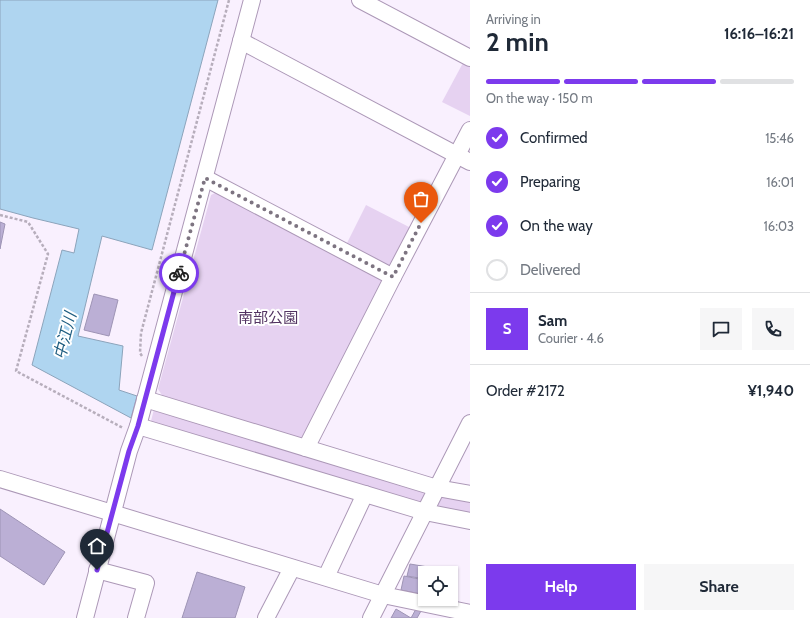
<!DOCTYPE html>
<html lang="en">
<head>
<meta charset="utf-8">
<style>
  :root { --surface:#fff; --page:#f6f6f7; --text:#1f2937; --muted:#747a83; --line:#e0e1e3; --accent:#7c3aed }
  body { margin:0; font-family:Cabin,"Noto Sans JP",sans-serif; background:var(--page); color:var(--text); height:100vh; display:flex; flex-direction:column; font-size:15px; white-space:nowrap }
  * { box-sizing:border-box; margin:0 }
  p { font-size:13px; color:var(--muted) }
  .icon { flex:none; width:22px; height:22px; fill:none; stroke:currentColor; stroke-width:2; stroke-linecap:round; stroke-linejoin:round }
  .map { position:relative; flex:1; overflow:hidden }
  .side { display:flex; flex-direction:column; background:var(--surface); width:340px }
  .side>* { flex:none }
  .controls { position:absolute; left:418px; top:566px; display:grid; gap:8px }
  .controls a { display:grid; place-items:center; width:40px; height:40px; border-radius:0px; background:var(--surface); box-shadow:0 1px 3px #0004; font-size:20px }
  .pin { position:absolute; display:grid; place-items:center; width:34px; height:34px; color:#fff; margin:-41px -17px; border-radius:50% 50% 50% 0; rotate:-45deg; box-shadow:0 0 4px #0007 }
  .pin .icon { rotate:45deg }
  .courier { position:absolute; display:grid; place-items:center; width:40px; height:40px; margin:-20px; border:3px solid #7c3aed; border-radius:50%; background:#fff; color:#222; box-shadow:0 1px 5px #0007 }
  .head em { font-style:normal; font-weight:800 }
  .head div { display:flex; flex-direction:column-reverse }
  .head { display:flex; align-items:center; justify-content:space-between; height:68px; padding:0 16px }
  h1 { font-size:26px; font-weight:800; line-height:30px }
  .bar { display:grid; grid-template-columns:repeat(4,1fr); gap:6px 4px; align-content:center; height:48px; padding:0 16px }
  .bar i { height:5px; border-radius:3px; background:var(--line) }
  .bar .selected { background:var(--accent) }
  .bar p { grid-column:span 4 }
  .line { display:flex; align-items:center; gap:10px; padding:0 16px; border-top:1px solid var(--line) }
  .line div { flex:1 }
  .round { display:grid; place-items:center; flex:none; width:42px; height:42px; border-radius:0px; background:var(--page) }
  ol { padding:0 16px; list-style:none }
  li { display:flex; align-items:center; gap:12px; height:44px }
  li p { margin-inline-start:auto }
  li .icon { padding:4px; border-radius:50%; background:var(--accent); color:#fff; stroke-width:4 }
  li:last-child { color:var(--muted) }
  li i { width:22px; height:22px; border:2px solid var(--line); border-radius:50% }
  .primary-button { display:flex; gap:8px; margin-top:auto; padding:8px 16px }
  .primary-button a { flex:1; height:46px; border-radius:0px; background:var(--accent); color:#fff; font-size:16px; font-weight:800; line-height:46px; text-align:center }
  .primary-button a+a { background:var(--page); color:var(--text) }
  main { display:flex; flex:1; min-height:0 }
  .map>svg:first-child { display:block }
  .green { fill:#e6d2f1 }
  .water { fill:#afd5f0; stroke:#8ca4bb }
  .building { fill:#bbafd5; stroke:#9e94b5 }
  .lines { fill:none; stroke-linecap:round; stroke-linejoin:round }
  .minor-casing { stroke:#ac98b7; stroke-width:18 }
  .path { stroke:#b7aebc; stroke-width:2.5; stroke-dasharray:3 2; stroke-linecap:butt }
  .minor { stroke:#fff; stroke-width:16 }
  .done { stroke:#7d7481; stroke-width:4; stroke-dasharray:0 7.2 }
  .route { stroke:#7c3aed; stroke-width:5 }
  .labels { text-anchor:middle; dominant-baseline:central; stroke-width:4; stroke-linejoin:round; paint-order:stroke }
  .park-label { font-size:15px; fill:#533462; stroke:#fff }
  .water-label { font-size:16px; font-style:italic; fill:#205e81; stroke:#fff }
</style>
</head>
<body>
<main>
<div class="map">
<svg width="470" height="618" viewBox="0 0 470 618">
  <rect width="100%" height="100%" fill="#f9f0fe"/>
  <!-- green -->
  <g class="green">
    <polygon points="464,61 470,64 470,116 442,102"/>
    <polygon points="217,192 381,277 383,285 306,436 297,441 165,400 158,389 211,195"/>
    <polygon points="366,205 411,228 393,264 387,267 346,245"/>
    <polygon points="155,405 429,492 423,505 150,425"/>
    <polygon points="441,496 470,499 470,517 436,506"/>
  </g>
  <!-- water -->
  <polygon class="water" points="0,0 218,0 152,250 102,236 78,336 123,346 119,390 137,396 131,418 32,365 62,250 74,253 79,229 33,218 0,209"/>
  <!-- building -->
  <g class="building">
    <polygon points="0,222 5,224 0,249"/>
    <polygon points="94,294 118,300 109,336 84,330"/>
    <polygon points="0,509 65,552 44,585 0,556"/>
    <polygon points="410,564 428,567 427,573 425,573 425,579 407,576"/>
    <polygon points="197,572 245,587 235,618 182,618"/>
    <polygon points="404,576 424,580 421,594 401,590"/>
    <polygon points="396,609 411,618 391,618"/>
    <polygon points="416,609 421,611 417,618 411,618"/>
  </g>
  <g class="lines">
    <!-- minor casing -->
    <g class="minor-casing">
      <g id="minor">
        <polyline points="360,0 470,58"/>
        <polyline points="241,41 470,162"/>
        <polyline points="205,178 393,277"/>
        <polyline points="145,399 437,488 470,494"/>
        <polyline points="138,426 425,512 470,521"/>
        <polyline points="306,448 393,277 470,130"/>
        <polyline points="0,479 383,595 470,613"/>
        <polyline points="97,570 146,583 136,618"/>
        <polyline points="326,577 365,494"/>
        <polyline points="85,618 129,451 138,426 252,0"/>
        <polyline points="266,618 292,568"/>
        <polyline points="371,618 470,423"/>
      </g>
    </g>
    <!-- path -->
    <g class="path">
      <polyline points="0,215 28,222 48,254 16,371 123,428"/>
      <polyline points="142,356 140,353 141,333 229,0"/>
    </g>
    <!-- minor -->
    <use href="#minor" class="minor"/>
  </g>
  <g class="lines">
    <!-- done -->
    <polyline class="done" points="179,273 205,178 393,277 421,223"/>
    <!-- route -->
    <polyline class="route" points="97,570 129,451 138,426 179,273"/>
  </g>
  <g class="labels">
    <!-- park labels -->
    <g class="park-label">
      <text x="268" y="318">南部公園</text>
    </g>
    <!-- water labels -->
    <g class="water-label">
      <text transform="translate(65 336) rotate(-76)">中江川</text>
    </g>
  </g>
</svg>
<div class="controls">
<a><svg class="icon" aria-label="locate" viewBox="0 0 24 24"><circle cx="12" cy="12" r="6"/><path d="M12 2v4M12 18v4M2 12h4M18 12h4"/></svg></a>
</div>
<div class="pin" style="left:421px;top:223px;background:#ea580c"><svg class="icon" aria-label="bag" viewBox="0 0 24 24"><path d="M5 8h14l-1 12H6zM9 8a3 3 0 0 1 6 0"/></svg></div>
<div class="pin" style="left:97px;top:570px;background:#1f2937"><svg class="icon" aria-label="home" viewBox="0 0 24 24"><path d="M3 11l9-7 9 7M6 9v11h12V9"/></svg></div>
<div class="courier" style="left:179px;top:273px"><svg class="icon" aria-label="bike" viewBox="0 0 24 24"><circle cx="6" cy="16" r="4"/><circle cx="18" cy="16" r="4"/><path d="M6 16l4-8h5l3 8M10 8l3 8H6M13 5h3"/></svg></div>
</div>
<section class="side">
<div class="head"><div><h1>2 min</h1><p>Arriving in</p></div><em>16:16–16:21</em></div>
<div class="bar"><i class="selected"></i><i class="selected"></i><i class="selected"></i><i></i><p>On the way · 150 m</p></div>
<ol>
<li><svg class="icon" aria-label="check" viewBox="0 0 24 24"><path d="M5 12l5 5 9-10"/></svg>Confirmed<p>15:46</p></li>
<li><svg class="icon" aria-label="check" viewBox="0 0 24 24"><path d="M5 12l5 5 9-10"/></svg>Preparing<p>16:01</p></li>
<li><svg class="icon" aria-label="check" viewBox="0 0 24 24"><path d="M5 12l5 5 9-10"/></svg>On the way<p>16:03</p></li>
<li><i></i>Delivered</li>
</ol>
<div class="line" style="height:72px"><b class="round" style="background:var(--accent);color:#fff">S</b><div><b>Sam</b><p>Courier · 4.6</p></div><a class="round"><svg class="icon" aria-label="chat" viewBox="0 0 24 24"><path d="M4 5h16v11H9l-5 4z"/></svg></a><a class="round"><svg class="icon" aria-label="phone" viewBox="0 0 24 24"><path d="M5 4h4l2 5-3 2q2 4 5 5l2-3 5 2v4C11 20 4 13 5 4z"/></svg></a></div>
<div class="line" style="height:52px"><div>Order #2172</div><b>¥1,940</b></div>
<div class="primary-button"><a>Help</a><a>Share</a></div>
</section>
</main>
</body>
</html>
